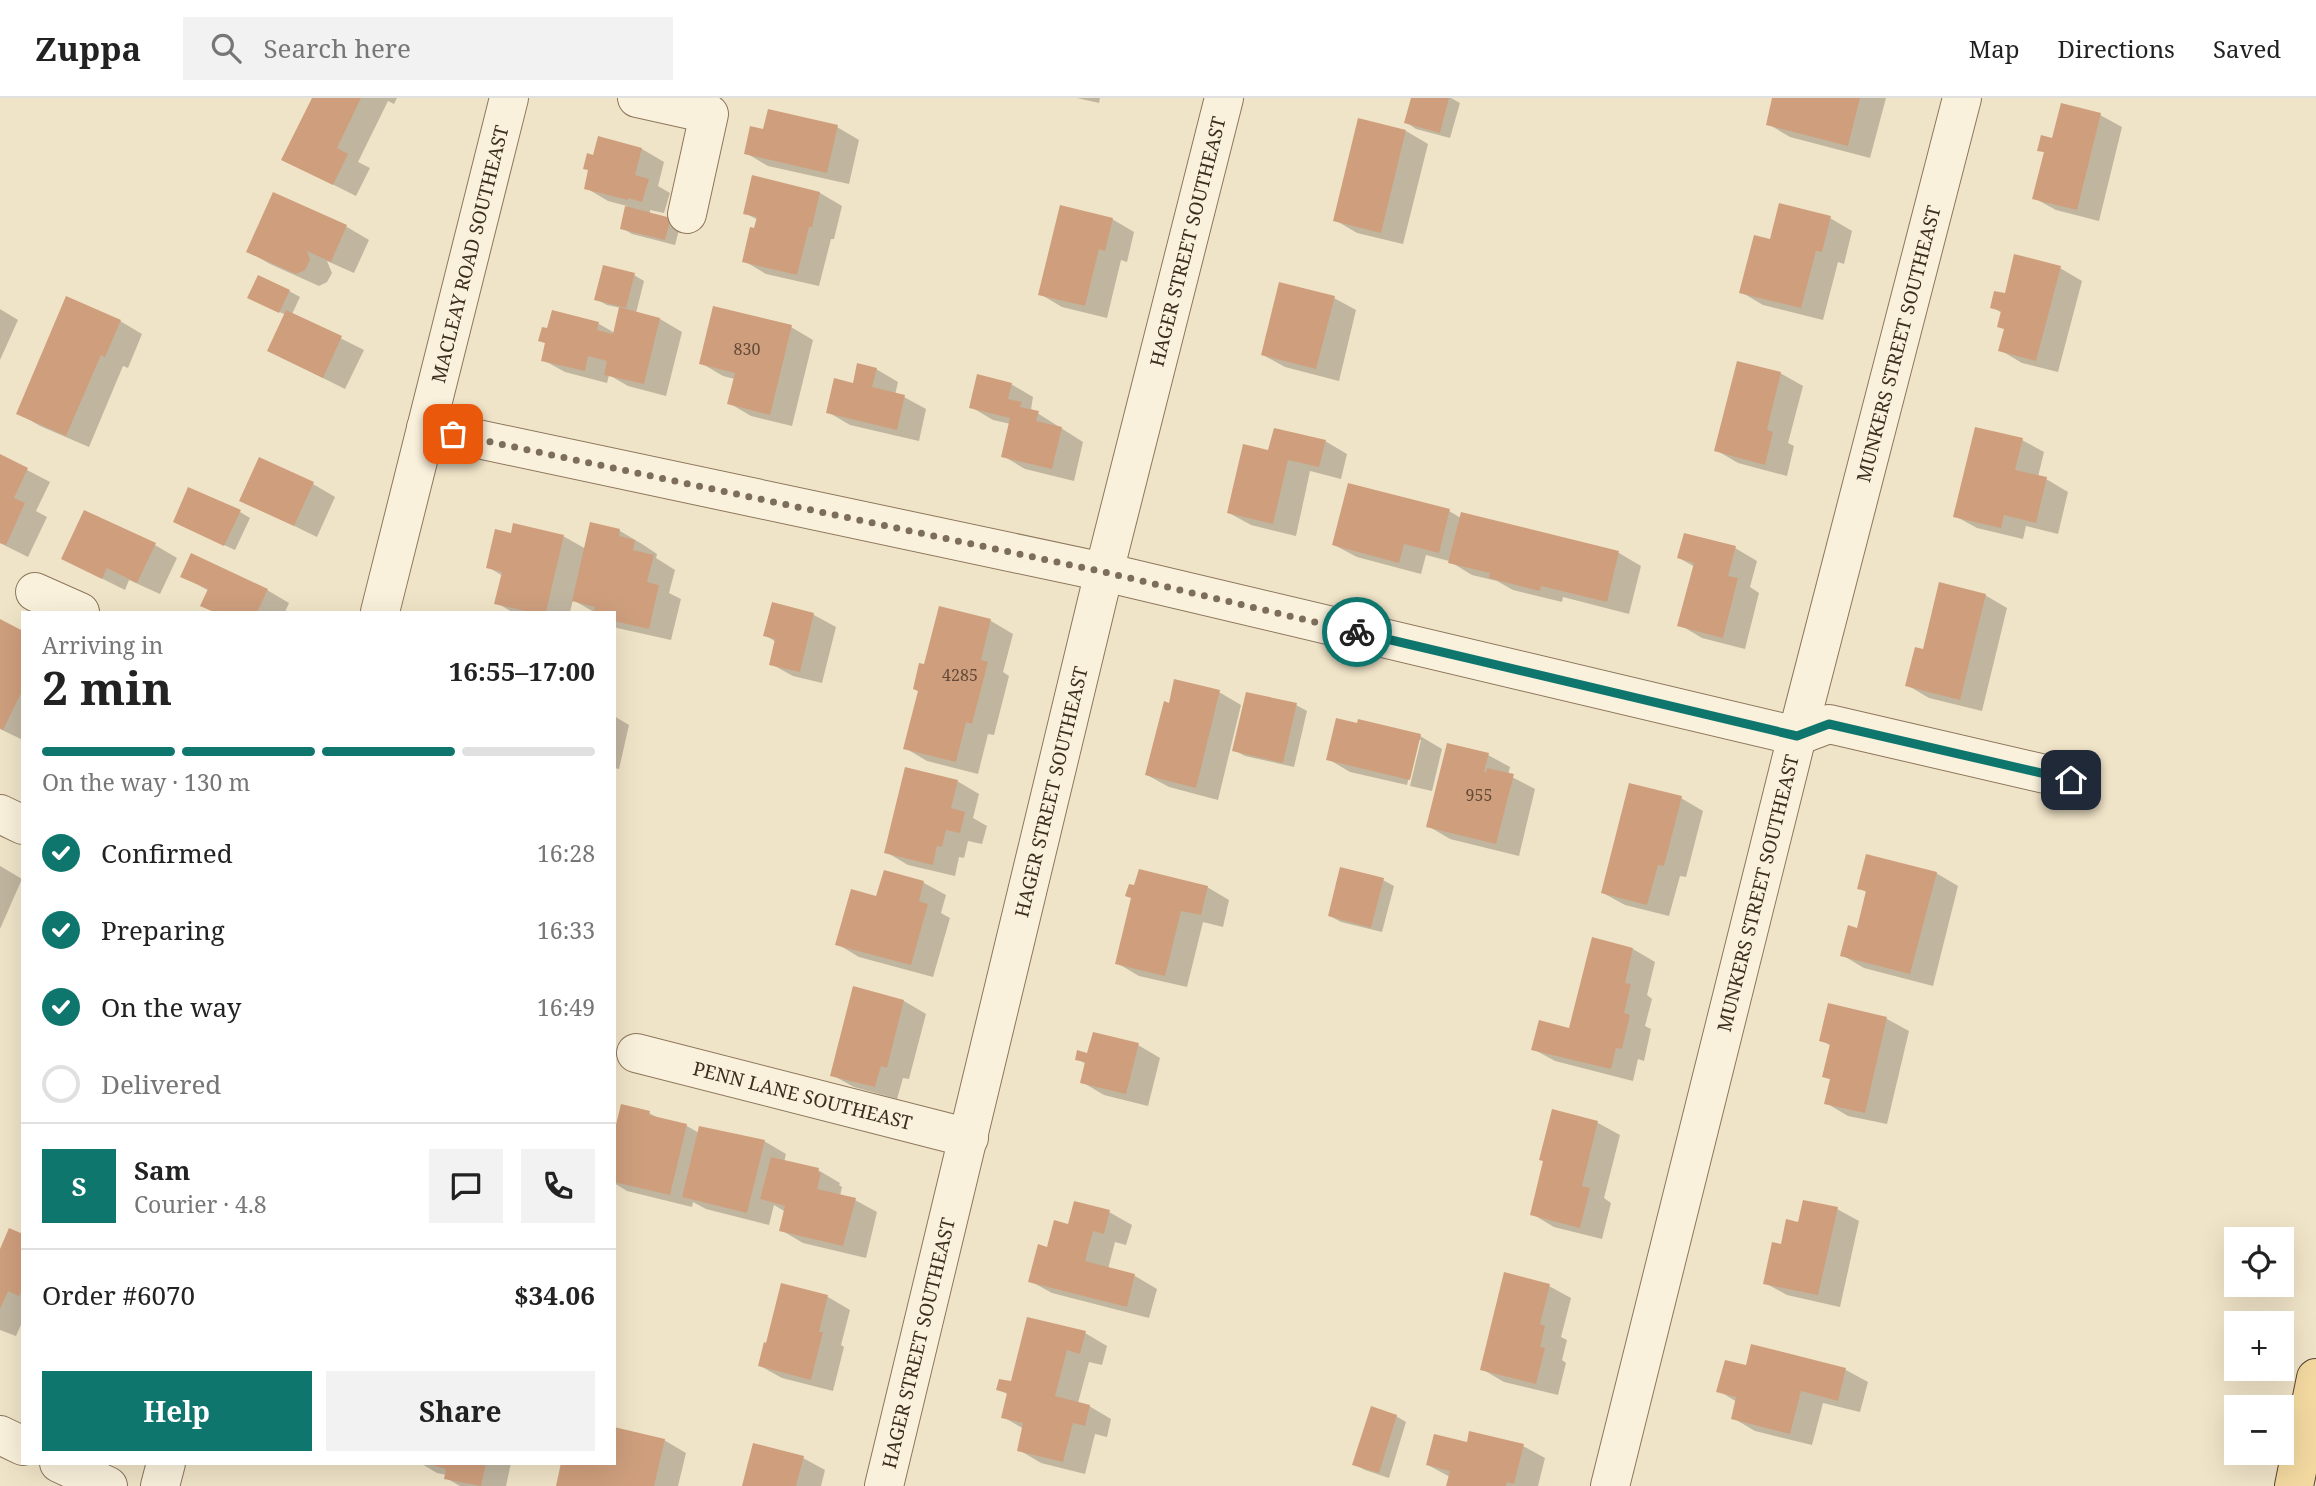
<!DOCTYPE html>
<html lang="en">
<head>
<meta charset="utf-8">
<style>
  :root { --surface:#fff; --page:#f2f2f2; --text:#222; --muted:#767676; --line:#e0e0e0; --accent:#0f766e }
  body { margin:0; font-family:"Noto Serif",serif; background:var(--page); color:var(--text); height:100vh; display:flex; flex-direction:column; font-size:26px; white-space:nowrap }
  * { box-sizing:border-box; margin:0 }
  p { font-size:23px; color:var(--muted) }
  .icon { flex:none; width:38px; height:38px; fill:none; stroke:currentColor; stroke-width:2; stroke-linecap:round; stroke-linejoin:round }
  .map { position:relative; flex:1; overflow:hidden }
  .side { position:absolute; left:21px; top:513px; width:595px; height:854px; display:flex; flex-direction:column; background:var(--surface); border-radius:0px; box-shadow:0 7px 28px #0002 }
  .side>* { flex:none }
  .buttons { position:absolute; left:2224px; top:1129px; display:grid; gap:14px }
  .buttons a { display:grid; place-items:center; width:70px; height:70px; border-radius:0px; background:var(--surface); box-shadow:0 7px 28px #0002; font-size:35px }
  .pin { position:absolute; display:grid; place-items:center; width:60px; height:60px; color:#fff; margin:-30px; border-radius:14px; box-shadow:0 4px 10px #0006 }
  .courier { position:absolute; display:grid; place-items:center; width:70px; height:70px; margin:-35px; border:5px solid #0f766e; border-radius:50%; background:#fff; color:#222; box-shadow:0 2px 9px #0007 }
  .summary em { font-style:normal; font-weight:700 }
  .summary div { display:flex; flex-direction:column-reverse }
  .summary { display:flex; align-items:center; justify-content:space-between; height:119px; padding:0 21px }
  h1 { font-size:46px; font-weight:700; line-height:52px }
  .bar { display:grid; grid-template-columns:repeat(4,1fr); gap:10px 7px; align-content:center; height:84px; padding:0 21px }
  .bar i { height:9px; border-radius:5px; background:var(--line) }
  .bar .on { background:var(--accent) }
  .bar p { grid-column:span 4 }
  .line { display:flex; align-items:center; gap:18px; padding:0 21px; border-top:2px solid var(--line) }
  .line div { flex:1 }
  .round { display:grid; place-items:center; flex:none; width:74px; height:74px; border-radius:0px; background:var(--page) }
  ol { padding:0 21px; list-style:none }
  li { display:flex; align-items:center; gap:21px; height:77px }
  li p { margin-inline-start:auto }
  li .icon { padding:7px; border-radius:50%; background:var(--accent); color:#fff; stroke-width:4 }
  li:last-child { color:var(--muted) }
  li i { width:38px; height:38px; border:4px solid var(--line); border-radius:50% }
  .action { display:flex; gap:14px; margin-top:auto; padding:14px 21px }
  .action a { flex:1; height:80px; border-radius:0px; background:var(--accent); color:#fff; font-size:28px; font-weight:700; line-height:80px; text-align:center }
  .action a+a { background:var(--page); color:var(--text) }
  header { display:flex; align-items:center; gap:42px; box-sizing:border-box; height:98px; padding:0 35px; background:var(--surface); border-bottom:2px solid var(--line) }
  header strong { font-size:33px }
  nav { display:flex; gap:38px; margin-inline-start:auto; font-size:24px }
  .search { width:490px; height:63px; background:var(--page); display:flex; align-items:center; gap:18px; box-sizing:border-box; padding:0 24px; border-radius:0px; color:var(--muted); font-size:26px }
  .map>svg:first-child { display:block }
  .shadow { fill:#0003 }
  .building { fill:#cf9f7d }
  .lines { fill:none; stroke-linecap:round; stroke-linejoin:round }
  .minor-casing { stroke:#8d765c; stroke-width:40 }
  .major-casing { stroke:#5b4430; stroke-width:40 }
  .minor { stroke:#faf1dc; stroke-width:38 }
  .major { stroke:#f3d9a0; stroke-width:38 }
  .done { stroke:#7c6e5b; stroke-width:7; stroke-dasharray:0 12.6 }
  .route { stroke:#0f766e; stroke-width:9 }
  .labels { text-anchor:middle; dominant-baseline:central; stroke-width:5; stroke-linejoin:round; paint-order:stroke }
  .number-label { font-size:16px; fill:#624a37 }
  .street-label { font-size:19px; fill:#3d2e20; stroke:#f7eed8 }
</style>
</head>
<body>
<header>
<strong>Zuppa</strong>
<div class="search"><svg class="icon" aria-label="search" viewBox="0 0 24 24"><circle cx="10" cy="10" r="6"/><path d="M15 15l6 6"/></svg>Search here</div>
<nav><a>Map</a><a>Directions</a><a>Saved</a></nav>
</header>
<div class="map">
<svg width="2316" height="1388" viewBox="0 0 2316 1388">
  <rect width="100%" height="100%" fill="#f0e4c8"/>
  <!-- shadow -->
  <g class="shadow">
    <polygon points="314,0 397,0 394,6 388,3 358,64 370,70 356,98 284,62"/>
    <polygon points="1077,0 1100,0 1099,5"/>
    <polygon points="1412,0 1451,0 1460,5 1450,40 1416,31 1406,24"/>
    <polygon points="1774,0 1886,0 1870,60 1790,39 1768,26"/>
    <polygon points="2100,17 2122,29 2099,123 2056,112 2034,100 2045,55 2039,52"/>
    <polygon points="837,29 859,42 849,86 768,68 746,55 765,33"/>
    <polygon points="1406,33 1428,46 1403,146 1357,135 1335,122"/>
    <polygon points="642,51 664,64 658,88 670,95 664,115 650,112 650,116 680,128 675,147 632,136 622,130 627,108 608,103 586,90 594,59"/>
    <polygon points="820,95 842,108 834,141 831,141 819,188 766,176 744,163 758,122 745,115"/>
    <polygon points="274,97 347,129 369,142 354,175 327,163 332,175 327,184 319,188 270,166 249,154"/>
    <polygon points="1830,120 1852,133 1844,166 1838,164 1823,222 1763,207 1741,194 1771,143"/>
    <polygon points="1112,121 1134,134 1127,164 1121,162 1107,220 1062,209 1040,196"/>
    <polygon points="2060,170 2082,183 2058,274 2022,265 2000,252 2006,232 2002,215 1992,209 2006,197"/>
    <polygon points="634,177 644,183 636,215 660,221 682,234 666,298 628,288 609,277 607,285 565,274 543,262 547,246 541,243 549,232 553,214 599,226 615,235 621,210 607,207 596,201"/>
    <polygon points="289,193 300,199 292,216 364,252 345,291 269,253 286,217 260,205"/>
    <polygon points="1334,200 1356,212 1339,283 1285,269 1263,257"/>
    <polygon points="0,211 18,222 0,262"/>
    <polygon points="120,223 142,236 128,270 123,268 89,349 40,328 18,315"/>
    <polygon points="791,229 813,242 792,328 751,318 729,305 735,281 723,278 701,265"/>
    <polygon points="876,271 898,284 895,297 904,299 926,311 919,343 850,327 828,314 855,287"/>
    <polygon points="1780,275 1803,288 1788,345 1794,348 1787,378 1738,365 1716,352"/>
    <polygon points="1011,286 1033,299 1031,311 1083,344 1074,383 1025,371 1003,358 1011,326 993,322 971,309"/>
    <polygon points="2022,342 2044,354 2038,379 2046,381 2068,394 2058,436 2026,428 2023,441 1977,430 1955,418"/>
    <polygon points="1325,343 1347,356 1341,381 1310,373 1296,438 1251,427 1229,415 1270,354"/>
    <polygon points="0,358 50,384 36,413 47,419 28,459 0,445"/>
    <polygon points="313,386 335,399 317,439 241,402"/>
    <polygon points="1449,413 1461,420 1462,416 1619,455 1641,468 1629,516 1563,499 1562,504 1513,492 1497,483 1472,477 1449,463 1426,457 1421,476 1357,459 1334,447"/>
    <polygon points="240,414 250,420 235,452 185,429"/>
    <polygon points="591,426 620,433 642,446 657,456 656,460 675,472 669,495 681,501 671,542 617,530 614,528 614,514 594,514 573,502 570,514 512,514 497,505 503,478 488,469 512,437 563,438 586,451"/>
    <polygon points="155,447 177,460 160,496 129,482 125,492 63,461"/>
    <polygon points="1735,450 1757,463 1750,489 1759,495 1745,551 1702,540 1680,527 1695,469 1679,460"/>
    <polygon points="182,478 267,492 289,505 285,514 214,514 202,507 209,493"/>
    <polygon points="1985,497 2007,510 1982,613 1929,600 1907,587 1924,553"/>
    <polygon points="773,506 814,517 836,529 822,585 793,578 771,566 776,544 765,537"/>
    <polygon points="940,510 991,523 1013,536 1003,574 1009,578 994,637 988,636 978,676 927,663 905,650"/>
    <polygon points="0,523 23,534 23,642 0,631"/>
    <polygon points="1219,594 1241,607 1218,702 1169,689 1147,677 1170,607"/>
    <polygon points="1296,607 1307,613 1294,669 1245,658 1234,652"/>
    <polygon points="614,618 629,627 619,671 614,670"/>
    <polygon points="1420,638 1442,651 1432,693 1410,688 1421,642 1418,642 1407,687 1350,674 1328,661"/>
    <polygon points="1488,657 1510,669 1508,677 1535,691 1519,758 1450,741 1428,728"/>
    <polygon points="957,683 979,696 973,720 987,728 982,746 968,743 964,760 959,759 955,778 908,767 886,754"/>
    <polygon points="1681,700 1703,713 1686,779 1680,778 1669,818 1625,807 1603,795"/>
    <polygon points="0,768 22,781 0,831"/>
    <polygon points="885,774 924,785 946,797 941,815 950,820 933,879 859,859 837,846 877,800"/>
    <polygon points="1936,775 1958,788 1933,888 1864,870 1842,857 1859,832 1868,795 1859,790"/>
    <polygon points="1383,782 1394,788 1382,834 1341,824 1330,818"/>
    <polygon points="1207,789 1229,802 1223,829 1203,824 1187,889 1139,878 1117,865"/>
    <polygon points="1633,851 1655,864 1647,897 1652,901 1645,928 1651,931 1644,963 1638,961 1633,983 1555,963 1533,951 1570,932"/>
    <polygon points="854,890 904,903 926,916 909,981 903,980 897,1001 854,989 832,977"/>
    <polygon points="1829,907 1887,921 1909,933 1887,1026 1848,1018 1826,1005 1831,982 1824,978 1831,948 1821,942"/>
    <polygon points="1138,947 1160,960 1148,1008 1104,997 1082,984 1086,966 1077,961"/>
    <polygon points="1553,1014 1598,1025 1620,1037 1604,1100 1611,1105 1602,1141 1554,1129 1532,1116 1545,1063"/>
    <polygon points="649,1015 660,1021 687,1028 699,1035 764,1043 786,1056 784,1064 818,1072 840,1085 839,1087 842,1089 840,1098 855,1102 877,1114 866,1160 803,1145 781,1132 784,1113 774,1107 769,1127 706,1111 693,1104 692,1109 627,1093 614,1085 614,1043"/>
    <polygon points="1837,1111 1859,1123 1840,1209 1787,1197 1765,1185 1782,1148"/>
    <polygon points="1109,1114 1132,1127 1126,1147 1115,1144 1108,1171 1135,1178 1157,1191 1149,1220 1052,1195 1030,1183 1048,1151"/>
    <polygon points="23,1138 23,1222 16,1238 0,1232 0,1156"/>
    <polygon points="782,1187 828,1199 850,1212 841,1247 844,1249 833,1293 782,1280 760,1268 767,1247"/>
    <polygon points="1549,1188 1571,1200 1561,1239 1567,1242 1562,1262 1566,1265 1558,1297 1504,1284 1482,1271"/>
    <polygon points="1085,1235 1107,1248 1102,1267 1089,1264 1078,1305 1089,1308 1111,1321 1107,1339 1095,1336 1085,1376 1041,1365 1019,1352 1024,1331 1003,1319 1009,1297 998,1291 1012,1285"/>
    <polygon points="1753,1248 1846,1272 1868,1284 1860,1314 1823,1305 1812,1347 1755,1333 1733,1320 1737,1304 1719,1293 1747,1269"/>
    <polygon points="1396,1318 1406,1324 1389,1380 1365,1372 1354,1366"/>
    <polygon points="664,1342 686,1355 678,1388 558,1388 563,1365 614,1365"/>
    <polygon points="1468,1347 1523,1348 1545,1360 1538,1388 1448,1388 1450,1379 1428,1367"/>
    <polygon points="803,1360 825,1372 821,1388 744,1388"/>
    <polygon points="420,1365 511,1365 506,1388 460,1388 446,1380 446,1377 437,1375"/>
  </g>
  <!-- building -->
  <g class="building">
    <polygon points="312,0 361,0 337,50 348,56 333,87 281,62"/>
    <polygon points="1411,0 1449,0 1440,35 1404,25"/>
    <polygon points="1772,0 1860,0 1848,48 1766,27"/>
    <polygon points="2061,5 2101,15 2077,112 2032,101 2044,54 2037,53 2041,37 2052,40"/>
    <polygon points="768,11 838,27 827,75 744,56 750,28 763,31"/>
    <polygon points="1358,20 1406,32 1381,135 1333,123"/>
    <polygon points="598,38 642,50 635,77 649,81 642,104 628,100 628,102 584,91 588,72 583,71 587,55 593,57"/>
    <polygon points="752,77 820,94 812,129 809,129 797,177 742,164 750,129 754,130 757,119 743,116"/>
    <polygon points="273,94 347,127 331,164 307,153 310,162 305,172 296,176 246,154"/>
    <polygon points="1779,105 1831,118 1822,154 1816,153 1801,210 1739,195 1754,137 1770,141"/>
    <polygon points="1060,107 1113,120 1105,153 1099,151 1085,208 1038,197"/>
    <polygon points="625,108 671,120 665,142 620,131"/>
    <polygon points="2014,156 2061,168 2036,263 1998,253 2004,231 1997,229 2001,213 1990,210 1994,193 2005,195"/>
    <polygon points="603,167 635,175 626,210 594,202"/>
    <polygon points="258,177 290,192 279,215 247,200"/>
    <polygon points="1279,184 1335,198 1316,271 1261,257"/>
    <polygon points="66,198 121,222 105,259 101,257 66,338 16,316"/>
    <polygon points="713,208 792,227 770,317 727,306 735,275 699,266"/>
    <polygon points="619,209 660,220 644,286 604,277 607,263 588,258 585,273 541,263 545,245 538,243 542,229 547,230 552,212 599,224 597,232 613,236"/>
    <polygon points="286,212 342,238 323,280 267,253"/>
    <polygon points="1737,263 1781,274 1767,332 1773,334 1765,367 1714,353"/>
    <polygon points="857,265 877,270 872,289 905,297 897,332 826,315 834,280 853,285"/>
    <polygon points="977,276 1012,285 1008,301 1022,304 1020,309 1039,313 1036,323 1062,329 1052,371 1001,359 1010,320 969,310"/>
    <polygon points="1975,329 2023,340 2015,372 2047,379 2036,425 2004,417 2001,430 1953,419"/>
    <polygon points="1274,330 1326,342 1319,369 1288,362 1273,426 1227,415 1243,346 1268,352"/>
    <polygon points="0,356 28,370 14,400 25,405 6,447 0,445"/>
    <polygon points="259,359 314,384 294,428 239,403"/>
    <polygon points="1348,385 1450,411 1439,455 1404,446 1399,465 1332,447"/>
    <polygon points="188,389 241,412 224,448 173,424"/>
    <polygon points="84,412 156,445 137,485 107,470 102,481 61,461"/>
    <polygon points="1461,414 1619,453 1607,504 1541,488 1540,493 1489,480 1490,475 1448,465"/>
    <polygon points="590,424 620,431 619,438 635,442 633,452 654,457 647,484 659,487 649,531 614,523 614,514 594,514 595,509 572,503"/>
    <polygon points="513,425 564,437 546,514 530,514 494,506 502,474 486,470 495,431 511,435"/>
    <polygon points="1684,435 1736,448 1728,478 1738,480 1723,540 1677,528 1694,465 1677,460"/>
    <polygon points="191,455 268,491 257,514 214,514 200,508 208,491 180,479"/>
    <polygon points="1939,484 1986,496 1960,602 1905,588 1915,549 1923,551"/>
    <polygon points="772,504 814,515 800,574 769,567 775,541 763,538"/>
    <polygon points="939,508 991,521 981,562 988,564 972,626 966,624 956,664 903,651 918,593 913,591 919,565 924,566"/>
    <polygon points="0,521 23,533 23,591 3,632 0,630"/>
    <polygon points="1174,581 1220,592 1196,690 1145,677 1164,603 1169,605"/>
    <polygon points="1246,594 1297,605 1283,665 1232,653"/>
    <polygon points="1336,620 1357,625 1358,621 1421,636 1410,682 1326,662"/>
    <polygon points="1447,645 1489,655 1484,674 1486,674 1487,670 1514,676 1496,746 1426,729"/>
    <polygon points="905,669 958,682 951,710 965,714 960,735 946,732 942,749 937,748 933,767 884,755"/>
    <polygon points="1629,685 1682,698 1664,768 1658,767 1647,807 1601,795"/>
    <polygon points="1866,756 1937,774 1910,876 1840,858 1848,827 1857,830 1866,793 1857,791"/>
    <polygon points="1340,769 1384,780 1371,830 1328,818"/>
    <polygon points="1139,771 1208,788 1201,817 1181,813 1165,878 1115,866 1131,800 1125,798 1129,786 1134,787"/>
    <polygon points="884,772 924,783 919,803 928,806 911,867 835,847 851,791 876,798"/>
    <polygon points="1592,839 1633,850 1625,885 1631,886 1624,915 1630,917 1622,951 1616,950 1611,971 1531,952 1539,922 1569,930"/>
    <polygon points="853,888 904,902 887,970 881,968 875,989 830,978"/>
    <polygon points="1828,905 1887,919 1865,1015 1824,1006 1830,981 1822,979 1830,946 1819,943"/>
    <polygon points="1093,934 1139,945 1126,996 1080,985 1085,964 1075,962 1077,952 1087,955"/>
    <polygon points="621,1006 650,1013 649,1017 687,1026 670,1097 614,1084 614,1035"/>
    <polygon points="1552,1011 1598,1023 1582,1088 1590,1090 1580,1130 1530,1117 1543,1063 1539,1062"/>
    <polygon points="699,1028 765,1042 747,1115 682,1099"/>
    <polygon points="771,1059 819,1070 818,1074 821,1075 817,1091 856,1100 843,1148 779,1133 785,1108 760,1101"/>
    <polygon points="1803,1102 1838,1109 1818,1197 1763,1186 1772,1144 1781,1146 1786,1121 1798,1124"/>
    <polygon points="1074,1103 1110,1112 1104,1136 1093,1133 1085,1163 1135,1176 1127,1209 1028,1184 1038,1146 1047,1149 1054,1122 1068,1126"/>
    <polygon points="9,1130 23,1136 23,1190 19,1198 8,1193 0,1211 0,1151"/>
    <polygon points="1504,1174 1550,1186 1540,1226 1545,1228 1540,1249 1545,1250 1536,1286 1480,1272"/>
    <polygon points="781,1185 828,1197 819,1234 823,1234 811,1282 758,1268 764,1244 766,1245"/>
    <polygon points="1027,1219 1086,1233 1080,1256 1067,1252 1055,1298 1090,1307 1085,1328 1073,1325 1063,1364 1017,1353 1023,1325 1001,1320 1007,1295 996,1292 999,1281 1011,1283"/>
    <polygon points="1751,1246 1846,1270 1838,1303 1801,1293 1790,1336 1731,1321 1736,1299 1716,1294 1725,1262 1746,1267"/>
    <polygon points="1371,1308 1397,1317 1379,1375 1352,1367"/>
    <polygon points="614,1329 665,1341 654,1388 556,1388 561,1365 614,1365"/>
    <polygon points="1469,1333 1524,1346 1514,1386 1507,1384 1506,1388 1446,1388 1450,1373 1426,1367 1434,1336 1467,1344"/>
    <polygon points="753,1345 804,1358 796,1388 742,1388"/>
    <polygon points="426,1365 486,1365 481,1388 444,1381 446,1371"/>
  </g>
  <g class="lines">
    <!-- minor casing -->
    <g class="minor-casing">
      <g id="minor">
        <polyline points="637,0 709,16 687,116"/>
        <polyline points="426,330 1104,474 1797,638 1829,626 2071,682"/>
        <polyline points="35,494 80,514"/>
        <path id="s1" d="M380 514 509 0"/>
        <polyline points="0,716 23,727"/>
        <path id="s2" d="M636 955 969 1040"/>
        <polyline points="0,1337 23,1348"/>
        <polyline points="59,1365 108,1388"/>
        <polyline points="160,1388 166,1365"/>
        <path id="s3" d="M884 1388 1104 474 1224 0"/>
        <path id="s4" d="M1610 1388 1797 638 1962 0"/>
      </g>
    </g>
    <!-- major casing -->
    <g class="major-casing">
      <polyline id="major" points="2294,1388 2316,1280"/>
    </g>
    <!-- minor -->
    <use href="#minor" class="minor"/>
    <!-- major -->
    <use href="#major" class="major"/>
  </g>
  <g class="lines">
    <!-- done -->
    <polyline class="done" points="453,336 1104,474 1357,534"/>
    <!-- route -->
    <polyline class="route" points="1357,534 1797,638 1829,626 2071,682"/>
  </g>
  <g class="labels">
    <!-- number labels -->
    <g class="number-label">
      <text x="747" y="251">830</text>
      <text x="960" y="577">4285</text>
      <text x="1479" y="697">955</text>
    </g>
    <!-- street labels -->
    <g class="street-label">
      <text stroke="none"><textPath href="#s3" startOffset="1281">HAGER STREET SOUTHEAST</textPath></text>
      <text stroke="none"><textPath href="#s1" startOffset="369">MACLEAY ROAD SOUTHEAST</textPath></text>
      <text stroke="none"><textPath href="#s4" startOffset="1178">MUNKERS STREET SOUTHEAST</textPath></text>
      <text stroke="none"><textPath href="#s3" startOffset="714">HAGER STREET SOUTHEAST</textPath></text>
      <text stroke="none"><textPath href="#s4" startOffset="611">MUNKERS STREET SOUTHEAST</textPath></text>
      <text stroke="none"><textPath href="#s2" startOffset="172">PENN LANE SOUTHEAST</textPath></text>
      <text stroke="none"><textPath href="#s3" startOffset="147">HAGER STREET SOUTHEAST</textPath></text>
    </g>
  </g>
</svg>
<div class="buttons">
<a><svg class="icon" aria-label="locate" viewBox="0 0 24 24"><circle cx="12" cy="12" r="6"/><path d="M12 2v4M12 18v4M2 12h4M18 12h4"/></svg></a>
<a>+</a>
<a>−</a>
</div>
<div class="pin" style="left:453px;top:336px;background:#ea580c"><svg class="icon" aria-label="bag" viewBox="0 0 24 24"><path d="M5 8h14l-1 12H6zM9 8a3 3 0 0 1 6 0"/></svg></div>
<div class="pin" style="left:2071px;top:682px;background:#1f2937"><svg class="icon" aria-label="home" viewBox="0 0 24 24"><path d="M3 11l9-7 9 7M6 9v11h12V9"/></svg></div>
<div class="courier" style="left:1357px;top:534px"><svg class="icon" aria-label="bike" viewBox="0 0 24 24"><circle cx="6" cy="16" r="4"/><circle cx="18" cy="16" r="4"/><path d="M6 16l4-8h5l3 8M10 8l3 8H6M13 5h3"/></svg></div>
<section class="side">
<div class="summary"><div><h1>2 min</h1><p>Arriving in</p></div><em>16:55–17:00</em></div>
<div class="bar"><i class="on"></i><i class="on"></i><i class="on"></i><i></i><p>On the way · 130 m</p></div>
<ol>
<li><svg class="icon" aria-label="check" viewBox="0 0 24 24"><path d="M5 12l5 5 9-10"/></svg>Confirmed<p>16:28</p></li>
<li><svg class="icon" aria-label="check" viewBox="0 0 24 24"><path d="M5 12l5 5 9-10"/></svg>Preparing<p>16:33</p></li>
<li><svg class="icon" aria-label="check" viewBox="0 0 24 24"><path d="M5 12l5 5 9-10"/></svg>On the way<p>16:49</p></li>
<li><i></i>Delivered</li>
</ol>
<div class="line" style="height:126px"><b class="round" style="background:var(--accent);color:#fff">S</b><div><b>Sam</b><p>Courier · 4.8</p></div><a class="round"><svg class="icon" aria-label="chat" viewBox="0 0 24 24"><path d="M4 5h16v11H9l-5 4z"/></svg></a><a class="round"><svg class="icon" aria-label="phone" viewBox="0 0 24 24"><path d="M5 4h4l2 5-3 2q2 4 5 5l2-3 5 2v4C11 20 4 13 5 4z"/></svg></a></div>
<div class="line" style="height:91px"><div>Order #6070</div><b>$34.06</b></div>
<div class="action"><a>Help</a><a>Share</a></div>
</section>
</div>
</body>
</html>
